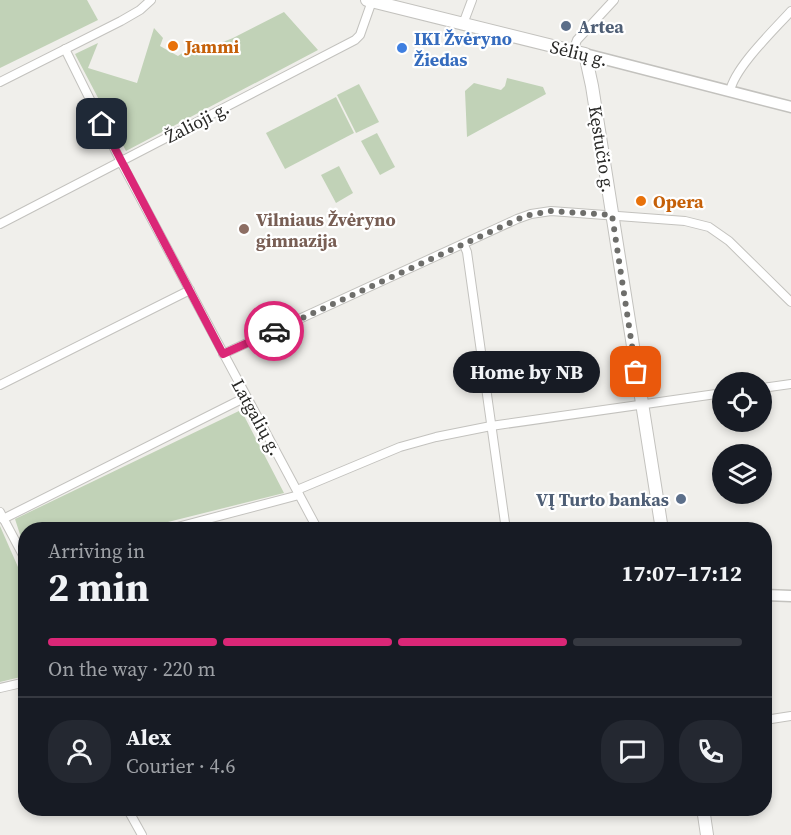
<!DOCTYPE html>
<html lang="en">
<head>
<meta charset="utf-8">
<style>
  :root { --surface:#171b24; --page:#242831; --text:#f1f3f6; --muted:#9ea1a6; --line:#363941; --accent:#db2777 }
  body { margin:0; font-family:"Source Serif 4",serif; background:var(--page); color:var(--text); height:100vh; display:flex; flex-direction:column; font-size:22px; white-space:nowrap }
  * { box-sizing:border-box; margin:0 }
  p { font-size:20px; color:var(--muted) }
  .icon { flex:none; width:33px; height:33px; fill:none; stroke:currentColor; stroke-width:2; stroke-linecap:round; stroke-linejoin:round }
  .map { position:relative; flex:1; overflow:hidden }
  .details { position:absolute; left:18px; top:522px; width:754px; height:294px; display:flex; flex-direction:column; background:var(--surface); border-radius:24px; box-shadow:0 3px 9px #0003 }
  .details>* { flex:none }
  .controls { position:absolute; left:712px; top:372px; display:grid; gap:12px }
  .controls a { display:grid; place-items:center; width:60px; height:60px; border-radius:50%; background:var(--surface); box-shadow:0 3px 9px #0003; font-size:30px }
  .pin { position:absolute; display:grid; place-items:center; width:51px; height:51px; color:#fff; margin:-26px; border-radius:12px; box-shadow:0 3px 9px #0006 }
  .courier { position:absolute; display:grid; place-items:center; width:60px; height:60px; margin:-30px; border:4px solid #db2777; border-radius:50%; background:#fff; color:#222; box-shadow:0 2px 8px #0007 }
  .bubble { position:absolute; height:42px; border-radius:21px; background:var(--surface); box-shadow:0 3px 9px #0003; font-size:20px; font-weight:700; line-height:42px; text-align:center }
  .headline em { font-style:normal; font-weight:700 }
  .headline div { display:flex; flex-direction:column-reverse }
  .headline { display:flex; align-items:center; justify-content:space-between; height:102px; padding:0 30px }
  h1 { font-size:39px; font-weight:700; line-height:45px }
  .bar { display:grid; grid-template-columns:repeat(4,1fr); gap:9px 6px; align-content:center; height:72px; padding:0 30px }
  .bar i { height:8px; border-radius:4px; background:var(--line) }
  .bar .active { background:var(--accent) }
  .bar p { grid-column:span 4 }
  .line { display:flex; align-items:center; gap:15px; padding:0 30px; border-top:2px solid var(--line) }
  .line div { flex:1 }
  .round { display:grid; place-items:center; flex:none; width:63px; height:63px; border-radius:24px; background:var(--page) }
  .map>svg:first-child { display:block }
  .green { fill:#c1d2b7 }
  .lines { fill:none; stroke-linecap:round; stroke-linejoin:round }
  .minor-casing { stroke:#c3c2be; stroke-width:10 }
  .tertiary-casing { stroke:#c3c2be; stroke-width:13 }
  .secondary-casing { stroke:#c3c2be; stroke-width:14 }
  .minor { stroke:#fff; stroke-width:8 }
  .tertiary { stroke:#fff; stroke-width:10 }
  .secondary { stroke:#fff; stroke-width:12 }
  .done { stroke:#6e6e6b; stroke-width:6; stroke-dasharray:0 10.8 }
  .route { stroke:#db2777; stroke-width:8 }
  .service-dot { fill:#5c6f8a; stroke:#fff; stroke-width:2 }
  .food-dot { fill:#e8710a; stroke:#fff; stroke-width:2 }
  .shop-dot { fill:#3f7fe0; stroke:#fff; stroke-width:2 }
  .education-dot { fill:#8d6e63; stroke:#fff; stroke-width:2 }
  .labels { text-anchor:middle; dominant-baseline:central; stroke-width:4.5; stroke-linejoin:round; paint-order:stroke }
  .service-label { font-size:18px; font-weight:bold; fill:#4e5e75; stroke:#fff; text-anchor:start }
  .shop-label { font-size:18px; font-weight:bold; fill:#366cbe; stroke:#fff; text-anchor:start }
  .food-label { font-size:18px; font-weight:bold; fill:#c56008; stroke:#fff; text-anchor:start }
  .street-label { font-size:18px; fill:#282826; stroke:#fff }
  .education-label { font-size:18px; font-weight:bold; fill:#785e54; stroke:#fff; text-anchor:start }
</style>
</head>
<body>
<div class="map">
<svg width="791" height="835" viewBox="0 0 791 835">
  <rect width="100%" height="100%" fill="#f0efeb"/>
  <!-- green -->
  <g class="green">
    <polygon points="0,0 87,0 98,20 0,68"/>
    <polygon points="284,12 318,50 126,151 75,54 98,43 88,68 137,83 154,28 163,38 160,46 178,56 190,48 208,48 233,38"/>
    <polygon points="507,78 543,87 546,94 467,137 465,91 474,83 501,90 505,86"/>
    <polygon points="359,84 379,122 356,133 337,95"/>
    <polygon points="336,97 354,133 285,169 266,133"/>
    <polygon points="377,133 395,167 380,175 361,141"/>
    <polygon points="339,166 353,193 336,203 321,175"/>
    <polygon points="241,410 284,493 140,529 26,530 25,550 15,519"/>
    <polygon points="0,526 25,583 25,676 0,682"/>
  </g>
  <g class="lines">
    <!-- minor casing -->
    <g class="minor-casing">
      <g id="minor">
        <polyline points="463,24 472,0"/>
        <polyline points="65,49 121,162 318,530"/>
        <polyline points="573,51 577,40 614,0"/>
        <polyline points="0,82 121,21 140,10 151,0"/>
        <path d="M730 91C735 67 774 30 791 11"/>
        <polyline points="0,224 355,40 360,35 372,1"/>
        <polyline points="464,245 467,252 506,530"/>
        <polyline points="223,354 517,219 531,214 551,211 685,221 709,227 729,241 791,302"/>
        <polyline points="0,385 190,290"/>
        <polyline points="762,388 791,384"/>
        <polyline points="297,490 400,447 436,437 491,426 723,393"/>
        <polyline points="0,512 26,561"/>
        <polyline points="3,519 246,397"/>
        <polyline points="166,530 299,495"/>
        <polyline points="0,688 26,682"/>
        <polyline points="765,720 791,716"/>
        <polyline points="127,808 142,835"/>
        <polyline points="129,811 148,808"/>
      </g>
    </g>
    <!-- tertiary casing -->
    <g class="tertiary-casing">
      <g id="tertiary">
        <polyline points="585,54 791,107"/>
        <polyline points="765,595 791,596"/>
      </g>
    </g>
    <!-- secondary casing -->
    <g class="secondary-casing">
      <g id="secondary">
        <polyline points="367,0 585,54 592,86 662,530"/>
        <polyline points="703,808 707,835"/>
      </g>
    </g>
    <!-- minor -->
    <use href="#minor" class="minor"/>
    <!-- tertiary -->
    <use href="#tertiary" class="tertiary"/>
    <!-- secondary -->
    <use href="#secondary" class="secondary"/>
  </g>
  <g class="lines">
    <!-- done -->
    <polyline class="done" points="274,331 525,216 551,211 612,215 636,372"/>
    <!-- route -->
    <polyline class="route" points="102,124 223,354 274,331"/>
  </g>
  <!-- markers -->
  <g class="service-dot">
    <circle cx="566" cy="26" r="6"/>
    <circle cx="681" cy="499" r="6"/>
  </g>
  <g class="food-dot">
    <circle cx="173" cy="46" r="6"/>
    <circle cx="641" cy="201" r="6"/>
  </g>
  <circle class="shop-dot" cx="402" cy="48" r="6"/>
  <circle class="education-dot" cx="244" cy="229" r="6"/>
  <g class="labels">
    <!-- service labels -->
    <g class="service-label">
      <text x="578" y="26">Artea</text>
      <text x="669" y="499" text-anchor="end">VĮ Turto bankas</text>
    </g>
    <!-- shop labels -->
    <g class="shop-label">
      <text x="414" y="38">IKI Žvėryno<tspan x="414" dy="21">Žiedas</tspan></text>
    </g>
    <!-- food labels -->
    <g class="food-label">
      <text x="185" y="46">Jammi</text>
      <text x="653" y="201">Opera</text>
    </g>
    <!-- street labels -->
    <g class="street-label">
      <text transform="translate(579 53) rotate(14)">Sėlių g.</text>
      <text transform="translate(197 122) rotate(-27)">Žalioji g.</text>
      <text transform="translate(602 149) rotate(81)">Kęstučio g.</text>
      <text transform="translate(257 417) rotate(61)">Latgalių g.</text>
    </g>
    <!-- education labels -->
    <g class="education-label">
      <text x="256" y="219">Vilniaus Žvėryno<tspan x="256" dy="21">gimnazija</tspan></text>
    </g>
  </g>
</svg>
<div class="controls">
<a><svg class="icon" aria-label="locate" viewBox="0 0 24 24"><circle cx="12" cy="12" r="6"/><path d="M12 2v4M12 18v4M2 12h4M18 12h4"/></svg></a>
<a><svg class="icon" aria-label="layers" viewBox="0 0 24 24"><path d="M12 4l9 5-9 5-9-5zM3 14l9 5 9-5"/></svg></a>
</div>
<div class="pin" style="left:636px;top:372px;background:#ea580c"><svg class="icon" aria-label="bag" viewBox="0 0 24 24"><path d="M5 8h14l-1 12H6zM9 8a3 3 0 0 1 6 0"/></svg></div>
<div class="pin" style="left:102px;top:124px;background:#1f2937"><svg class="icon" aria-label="home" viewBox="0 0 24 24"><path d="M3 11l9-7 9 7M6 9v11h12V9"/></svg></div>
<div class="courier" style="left:274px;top:331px"><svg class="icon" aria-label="car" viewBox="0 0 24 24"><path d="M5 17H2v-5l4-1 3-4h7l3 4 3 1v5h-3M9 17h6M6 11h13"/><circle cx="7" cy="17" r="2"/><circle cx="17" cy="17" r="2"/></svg></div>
<div class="bubble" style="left:453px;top:351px;width:147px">Home by NB</div>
<section class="details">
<div class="headline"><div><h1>2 min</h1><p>Arriving in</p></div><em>17:07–17:12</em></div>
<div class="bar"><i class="active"></i><i class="active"></i><i class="active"></i><i></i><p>On the way · 220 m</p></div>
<div class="line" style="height:108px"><a class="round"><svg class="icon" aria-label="person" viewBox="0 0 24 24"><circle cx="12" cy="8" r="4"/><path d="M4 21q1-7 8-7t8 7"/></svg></a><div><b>Alex</b><p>Courier · 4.6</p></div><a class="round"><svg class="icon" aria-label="chat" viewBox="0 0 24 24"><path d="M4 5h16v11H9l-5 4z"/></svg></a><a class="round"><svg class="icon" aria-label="phone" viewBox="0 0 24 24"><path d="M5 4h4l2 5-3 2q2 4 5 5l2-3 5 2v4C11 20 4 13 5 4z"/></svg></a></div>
</section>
</div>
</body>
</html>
